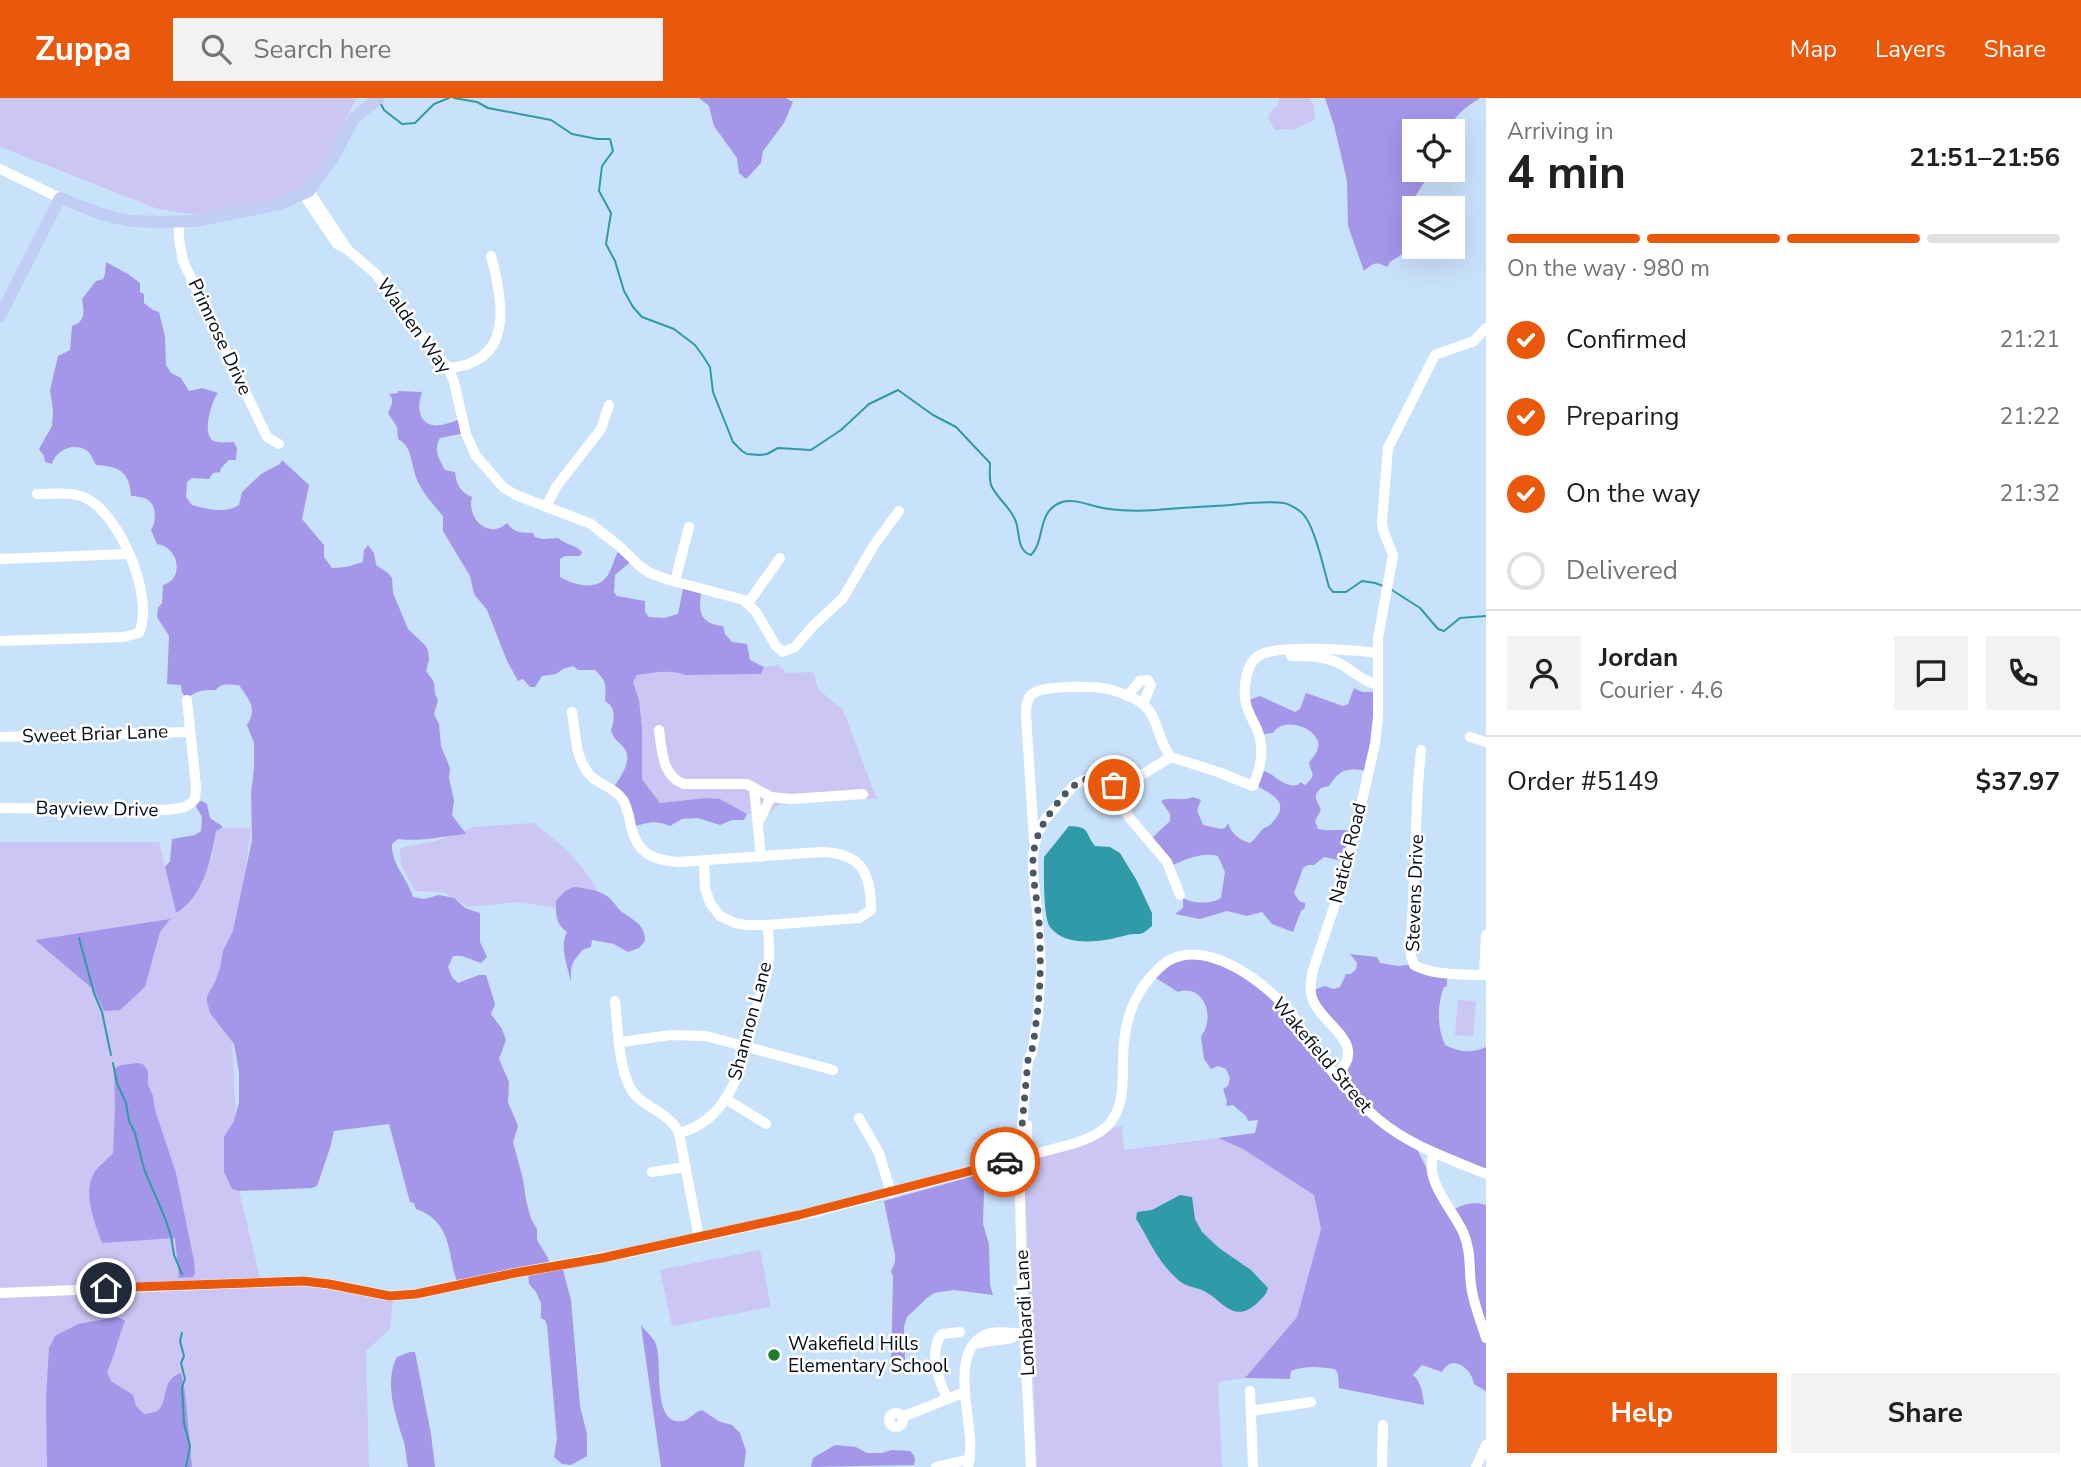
<!DOCTYPE html>
<html lang="en">
<head>
<meta charset="utf-8">
<style>
  :root { --surface:#fff; --page:#f2f2f2; --text:#202124; --muted:#757577; --line:#e0e0e0; --accent:#ea580c }
  body { margin:0; font-family:"Nunito Sans",sans-serif; background:var(--page); color:var(--text); height:100vh; display:flex; flex-direction:column; font-size:26px; white-space:nowrap }
  * { box-sizing:border-box; margin:0 }
  p { font-size:23px; color:var(--muted) }
  .icon { flex:none; width:38px; height:38px; fill:none; stroke:currentColor; stroke-width:2; stroke-linecap:round; stroke-linejoin:round }
  .map { position:relative; flex:1; overflow:hidden }
  .sheet { display:flex; flex-direction:column; background:var(--surface); width:595px }
  .sheet>* { flex:none }
  .fabs { position:absolute; left:1402px; top:21px; display:grid; gap:14px }
  .fabs a { display:grid; place-items:center; width:63px; height:63px; border-radius:0px; background:var(--surface); box-shadow:0 7px 28px #0002; font-size:35px }
  .pin { position:absolute; display:grid; place-items:center; width:60px; height:60px; color:#fff; margin:-30px; border:4px solid #fff; border-radius:50%; box-shadow:0 2px 7px #0007 }
  .courier { position:absolute; display:grid; place-items:center; width:70px; height:70px; margin:-35px; border:5px solid #ea580c; border-radius:50%; background:#fff; color:#222; box-shadow:0 2px 9px #0007 }
  .overview em { font-style:normal; font-weight:700 }
  .overview div { display:flex; flex-direction:column-reverse }
  .overview { display:flex; align-items:center; justify-content:space-between; height:119px; padding:0 21px }
  h1 { font-size:46px; font-weight:700; line-height:52px }
  .bar { display:grid; grid-template-columns:repeat(4,1fr); gap:10px 7px; align-content:center; height:84px; padding:0 21px }
  .bar i { height:9px; border-radius:5px; background:var(--line) }
  .bar .on { background:var(--accent) }
  .bar p { grid-column:span 4 }
  .line { display:flex; align-items:center; gap:18px; padding:0 21px; border-top:2px solid var(--line) }
  .line div { flex:1 }
  .round { display:grid; place-items:center; flex:none; width:74px; height:74px; border-radius:0px; background:var(--page) }
  ol { padding:0 21px; list-style:none }
  li { display:flex; align-items:center; gap:21px; height:77px }
  li p { margin-inline-start:auto }
  li .icon { padding:7px; border-radius:50%; background:var(--accent); color:#fff; stroke-width:4 }
  li:last-child { color:var(--muted) }
  li i { width:38px; height:38px; border:4px solid var(--line); border-radius:50% }
  .primary-button { display:flex; gap:14px; margin-top:auto; padding:14px 21px }
  .primary-button a { flex:1; height:80px; border-radius:0px; background:var(--accent); color:#fff; font-size:28px; font-weight:700; line-height:80px; text-align:center }
  .primary-button a+a { background:var(--page); color:var(--text) }
  header { display:flex; align-items:center; gap:42px; box-sizing:border-box; height:98px; padding:0 35px; background:var(--accent); color:#fff }
  header strong { font-size:33px }
  nav { display:flex; gap:38px; margin-inline-start:auto; font-size:24px }
  .search { width:490px; height:63px; background:var(--page); display:flex; align-items:center; gap:18px; box-sizing:border-box; padding:0 24px; border-radius:0px; color:var(--muted); font-size:26px }
  main { display:flex; flex:1; min-height:0 }
  .map>svg:first-child { display:block }
  .green { fill:#ccc6f4; fill-rule:evenodd }
  .forest { fill:#a496e9 }
  .water { fill:#2f9aa8 }
  .lines { fill:none; stroke-linecap:round; stroke-linejoin:round }
  .stream { stroke:#2f9aa8; stroke-width:2 }
  .minor { stroke:#fff; stroke-width:10 }
  .major { stroke:#c0cdf4; stroke-width:12 }
  .done { stroke:#4a5866; stroke-width:7; stroke-dasharray:0 12.6 }
  .route { stroke:#ea580c; stroke-width:9 }
  .poi-dot { fill:#227d2d; stroke:#fff; stroke-width:2.5 }
  .labels { text-anchor:middle; dominant-baseline:central; stroke-width:5; stroke-linejoin:round; paint-order:stroke }
  .street-label { font-size:19px; fill:#060d16; stroke:#fff }
  .poi-label { font-size:19px; fill:#060d16; stroke:#fff; text-anchor:start }
</style>
</head>
<body>
<header>
<strong>Zuppa</strong>
<div class="search"><svg class="icon" aria-label="search" viewBox="0 0 24 24"><circle cx="10" cy="10" r="6"/><path d="M15 15l6 6"/></svg>Search here</div>
<nav><a>Map</a><a>Layers</a><a>Share</a></nav>
</header>
<main>
<div class="map">
<svg width="1486" height="1369" viewBox="0 0 1486 1369">
  <rect width="100%" height="100%" fill="#c9e2fc"/>
  <!-- green -->
  <g class="green">
    <polygon points="0,0 356,0 314,88 277,102 198,117 158,111 0,49"/>
    <polygon points="1279,0 1309,0 1314,8 1315,22 1293,32 1282,31 1275,32 1268,20 1272,11 1278,8"/>
    <path d="M778 567 787 575 814 574 818 591 843 612 877 701 804 699 786 701 770 714 747 716 720 701 706 700 660 705 642 681V630L633 584 637 577C653 575 670 571 685 577L761 576 764 569Z"/>
    <path d="M534 725C564 748 587 768 603 804 607 814 608 826 611 837L551 809 517 804 468 809 443 794 415 793 401 766 400 750 439 742 473 729Z"/>
    <path d="M222 730H251L230 891 239 1093 261 1184 323 1191 393 1202 390 1231 366 1253 369 1369H0V744H159L175 814 212 760 216 733ZM169 821 160 834 145 889 120 912H104L94 892 36 843Z"/>
    <polygon points="1458,902 1476,903 1473,939 1455,937"/>
    <polygon points="1122,1028 1124,1052 1218,1040 1243,1051 1314,1097 1321,1131 1297,1219 1245,1280 1218,1284 1222,1369 1037,1369 1024,1067 1027,1063 1087,1046 1111,1031"/>
    <polygon points="760,1152 771,1209 672,1228 660,1172"/>
  </g>
  <!-- forest -->
  <g class="forest">
    <polygon points="699,0 786,0 793,4 784,25 763,53 761,65 746,81 739,75 737,60 714,28 709,8"/>
    <path d="M1325 0H1480C1466 9 1454 17 1448 33H1414V72H1432L1414 100 1412 150 1390 164 1387 169C1376 163 1373 165 1364 173L1348 128 1347 83 1334 27Z"/>
    <path d="M106 164 128 176 140 185V194L144 196V205L153 212 159 214 165 239 166 267 171 275 181 280 189 293 202 290 218 295C212 302 203 333 211 341 215 346 228 344 234 344L237 350 236 362H229L221 370 220 374 213 375 209 381 192 380 187 384 186 399 192 407C207 411 225 416 239 407L242 394 261 376 280 366 282 362 309 387 302 421 324 447V459L332 470 346 469 363 464 364 452 368 447 374 455 376 467 388 475 392 480 393 495 408 531 425 547 428 552 429 562 426 573 434 584 435 596 438 602 434 616 439 626 441 648 450 670 449 680 454 703 452 717 466 736C444 738 420 744 398 741L392 746C391 766 408 781 413 799L424 801 439 797 454 800 465 810 480 815V844L487 859 481 865 462 858H453L448 869 452 879 458 885 479 877H486L495 906 491 916 502 931 506 942 499 961 509 984 508 1004 518 1028 513 1044 523 1081 526 1102 531 1121 537 1131V1142L548 1160 550 1168H562L571 1202 580 1308 587 1336V1358L571 1367 562 1366 554 1359 557 1341 547 1227 545 1222 541 1220V1205L536 1194 529 1186 528 1173 458 1187C457 1181 454 1176 453 1170 448 1143 445 1121 416 1111L414 1105 410 1104 389 1026 334 1033 330 1050 317 1088 312 1090 239 1093 232 1091 224 1074V1039L234 1023 239 1004V974L234 946 210 915 207 903V898L215 884 220 870 223 853 233 833 252 742 251 695 254 671V645L247 627C258 610 249 602 239 587 230 587 221 584 216 592 204 592 196 592 188 600L182 595 181 587 167 586 169 538 157 519 158 510 162 505 163 487C185 481 179 449 157 446L151 432C157 423 157 404 144 400 142 399 134 398 131 398 130 374 119 368 96 367 93 362 91 355 86 352 73 344 55 353 52 366L45 364 44 358 39 351 52 328 53 312 50 292 58 258 70 252 72 228C86 224 84 213 82 201L96 183 103 181 105 176Z"/>
    <path d="M398 293 422 294C415 313 421 333 445 326 451 325 456 322 462 321L465 335 440 340C433 352 439 361 445 372L455 374C456 386 461 395 472 399 466 421 490 442 507 425 514 435 521 435 533 435L535 439 542 441 558 440C566 447 576 447 582 454L580 458H565L560 461V479C576 488 599 494 609 475 615 464 613 460 621 450L633 462 615 477 614 494 617 498 645 503V514L649 519 664 520 678 516 684 486 702 490C698 512 698 525 723 528L725 536 732 544 747 546 750 562 764 569 761 576 685 577C670 571 653 575 637 577L633 584 639 602 642 630V681L660 705 706 700 720 701 747 716 744 722H732L720 727 698 720 682 721 670 728C653 721 648 725 631 729L625 710 612 692C619 681 634 662 624 650 618 642 615 644 611 632 615 622 616 609 605 603 606 586 607 584 595 572H578L573 568 563 571 556 576 542 578 535 589H530L523 581 518 583 507 563 487 512 474 496 470 478 443 433V418C434 407 425 398 419 386 410 369 414 349 398 341L397 329 388 315C391 308 395 302 389 296L398 295Z"/>
    <path d="M1354 590 1362 594H1377L1368 673C1347 670 1341 670 1329 688L1321 690 1316 696V701L1321 712 1315 723 1318 731C1331 734 1341 730 1354 734L1347 764 1324 759 1314 767H1308L1303 770 1294 795 1299 803 1305 805V810L1301 813 1293 834 1272 826 1262 814 1247 818 1227 813 1200 821 1175 816 1183 810V800C1193 806 1212 806 1221 800L1225 774 1218 758C1201 754 1188 761 1173 767L1152 740 1170 723V716L1161 703C1171 698 1183 704 1193 699L1201 702 1197 712 1203 727 1221 731 1225 730 1228 725C1231 736 1240 742 1250 745 1256 741 1257 737 1262 732 1267 727 1266 731 1271 726 1291 705 1275 699 1258 688L1264 673C1276 677 1283 690 1298 687L1300 684 1305 687C1318 675 1311 678 1309 664 1313 660 1317 655 1318 650 1323 632 1284 616 1273 635L1263 636 1249 602 1260 598 1295 614 1300 611 1306 595 1343 608 1348 606Z"/>
    <path d="M193 703H202L207 706 210 720 222 728V730L216 733C211 762 203 799 176 815L165 769 170 763 172 741 195 737 201 733 202 719Z"/>
    <path d="M574 789C585 790 598 792 607 798 613 802 617 810 622 814 634 823 645 826 645 843L639 850 628 854 614 846 592 842 591 849 582 852C581 855 578 857 576 860 570 866 571 876 571 884 568 868 559 850 567 834 555 825 556 816 556 803L565 793Z"/>
    <polygon points="170,821 160,834 145,889 120,912 104,913 94,892 35,842"/>
    <path d="M1211 856 1296 917 1338 978 1349 950 1323 916 1313 892 1325 888 1333 891 1340 889 1346 876H1351L1356 871 1357 865 1350 856 1377 859 1380 865 1398 868 1414 866 1447 875V888L1444 889C1437 906 1437 930 1445 947 1460 954 1470 956 1486 949V1076L1417 1051 1436 1089 1454 1111C1465 1106 1473 1103 1486 1107V1224H1483L1486 1238V1293L1474 1286C1472 1271 1452 1255 1442 1274L1422 1267 1413 1277C1421 1284 1423 1296 1424 1307L1339 1290 1338 1276 1335 1271C1321 1269 1305 1267 1291 1273L1290 1281 1245 1280 1297 1219 1321 1131 1314 1097 1243 1051 1218 1040 1255 1035 1258 1022 1248 1023 1246 1018 1233 1007 1226 1008 1227 1003 1223 991 1228 988 1230 980 1226 971 1218 968 1211 971 1204 961 1201 938C1216 920 1204 885 1178 894L1148 875 1158 865Z"/>
    <path d="M139 965 144 967 148 973V987L153 998 155 1012 176 1075 194 1163 195 1176 193 1179 179 1180 175 1140 102 1145C95 1126 83 1096 93 1077 97 1069 107 1062 113 1055L115 1009 114 971 121 967Z"/>
    <polygon points="981,1076 980,1083 984,1092 983,1126 989,1146 990,1187 993,1197 954,1192 934,1195 927,1200 907,1219 904,1229 905,1264 891,1269 893,1178 891,1173 895,1164 895,1157 884,1103"/>
    <path d="M118 1219 125 1223C118 1240 115 1257 107 1274L111 1283 133 1297 136 1308 144 1316C146 1316 155 1314 156 1314 170 1306 159 1282 181 1275L185 1294 192 1369H47L46 1302 49 1250 55 1238 78 1226Z"/>
    <path d="M641 1227C645 1233 652 1238 655 1244 664 1261 650 1329 683 1323 691 1321 694 1314 702 1312L718 1323 732 1327 740 1335 746 1353 744 1369H661Z"/>
    <path d="M410 1254H415L431 1336 435 1369H408C406 1360 406 1350 403 1341 395 1316 384 1283 397 1259Z"/>
    <path d="M835 1347 856 1349 867 1355H882L891 1352 910 1353C915 1358 916 1360 914 1367L811 1369 813 1360Z"/>
  </g>
  <!-- water -->
  <g class="water">
    <path d="M1069 728C1091 729 1084 734 1095 748L1110 749 1120 755 1137 783 1152 815V828C1149 830 1147 833 1143 835 1139 837 1132 835 1127 837 1105 843 1067 851 1050 829 1043 819 1044 773 1044 759Z"/>
    <path d="M1180 1097 1192 1099 1195 1121 1202 1134 1219 1150 1251 1172 1268 1190C1266 1198 1261 1201 1255 1207 1233 1225 1223 1203 1204 1193 1198 1190 1190 1189 1184 1186 1177 1182 1169 1173 1164 1167 1153 1153 1146 1136 1136 1121L1137 1114 1152 1112Z"/>
  </g>
  <g class="lines">
    <!-- stream -->
    <g class="stream">
      <path d="M454 0 477 4 488 10 551 22 572 36 597 41H610L613 53 602 68 599 93 611 115 606 146 615 163 624 193 633 209 642 219 674 231 695 247 703 258 710 269 713 294 733 344 742 353 747 356 760 357 767 356 778 350 811 352 841 332 869 306 898 292 933 317 956 329 990 365C990 372 989 380 991 387 997 401 1011 409 1016 424 1020 436 1017 453 1031 457 1046 442 1036 413 1062 404 1075 400 1090 408 1103 410 1120 413 1140 413 1156 412 1176 410 1195 409 1215 408 1237 407 1261 402 1284 405 1289 406 1298 411 1302 415 1314 425 1324 472 1329 489L1333 494H1346L1362 483 1375 485 1383 488"/>
      <polyline points="380,4 384,12 402,26 415,25 434,6 449,0"/>
      <polyline points="1392,492 1420,510 1438,531 1444,533 1460,520 1486,518"/>
      <polyline points="79,840 94,895 102,914 111,957"/>
      <polyline points="113,965 117,985 126,1005 129,1023 135,1035 144,1071 165,1120 171,1138 174,1157 182,1176"/>
      <polyline points="182,1235 180,1243 184,1258 181,1265 185,1281 182,1289 184,1325 190,1348 186,1369"/>
    </g>
    <!-- minor -->
    <g class="minor">
      <polyline points="0,71 60,100"/>
      <polyline points="303,96 337,146 347,151 309,93"/>
      <polyline points="179,124 179,141 183,163 267,339 279,346"/>
      <polyline points="347,151 376,176 420,236 448,270 454,284 466,336 476,358 504,390 516,397 591,426 619,448 641,469 650,475 669,482 744,502 756,514 776,548 783,554 795,549 814,527 843,500 874,447 899,413"/>
      <path d="M448 270C514 265 504 205 491 158"/>
      <polyline points="546,409 556,389 601,331 609,307"/>
      <polyline points="0,461 128,456"/>
      <polyline points="675,483 689,429"/>
      <polyline points="748,505 780,460"/>
      <path d="M0 543 123 539 139 535C155 499 120 417 86 400 71 393 53 396 37 396"/>
      <path d="M1291 558C1311 558 1331 558 1347 570 1358 577 1365 584 1378 587"/>
      <polyline points="1127,598 1140,583 1148,582 1151,587 1143,606"/>
      <path d="M572 614C576 637 575 669 597 683 607 689 616 692 623 702 628 710 629 720 631 728 637 755 652 762 678 764L821 754C861 755 871 774 871 812L859 820 768 827H746L735 825 720 818 710 805 705 790 704 763"/>
      <path d="M659 632C662 653 662 678 684 686H747L771 699 791 701 863 696"/>
      <polyline points="0,639 189,634"/>
      <polyline points="1470,639 1486,644"/>
      <path d="M1421 652 1418 685 1411 847V858L1414 867C1435 878 1461 876 1484 877L1486 837"/>
      <polyline points="1113,687 1128,718 1167,764 1180,797"/>
      <polyline points="754,690 761,759"/>
      <path d="M0 710 161 712C174 711 186 712 195 701L196 688 187 602"/>
      <polyline points="759,723 771,699"/>
      <path d="M1034 743 1026 617C1026 610 1026 601 1032 596 1043 587 1093 588 1108 591 1119 594 1134 599 1143 606 1159 619 1158 645 1171 659L1218 674 1253 688C1261 668 1265 651 1257 631 1253 622 1248 615 1246 606 1243 591 1245 565 1260 557 1280 546 1354 552 1378 555"/>
      <path d="M615 903C618 928 618 981 637 999 651 1012 670 1016 679 1035L699 1140"/>
      <polyline points="620,944 671,937 706,938 833,972"/>
      <path d="M1336 977C1371 946 1321 927 1312 900 1309 891 1311 881 1313 872L1346 773 1375 646 1378 619V540L1393 457 1383 432 1382 424 1388 350 1435 257 1474 243 1486 230"/>
      <polyline points="726,1001 766,1026"/>
      <polyline points="859,1020 879,1055 891,1095"/>
      <polyline points="1027,1027 1028,1058"/>
      <path d="M679 1035C732 1022 743 964 754 918 759 899 768 879 769 860 770 849 768 837 768 827"/>
      <path d="M1434 1055C1423 1082 1452 1110 1463 1134 1471 1151 1469 1169 1471 1187 1473 1205 1481 1223 1486 1240"/>
      <polyline points="652,1074 686,1069"/>
      <path d="M0 1195 303 1183 329 1186 390 1198 416 1196 515 1175 627 1155 819 1113 1072 1046C1085 1042 1099 1037 1109 1026 1128 1005 1121 971 1124 944 1126 922 1134 898 1149 881 1154 875 1160 868 1168 863 1208 840 1266 885 1291 915 1300 926 1305 940 1314 951 1333 975 1354 1001 1378 1021 1410 1048 1448 1060 1486 1076"/>
      <path d="M980 1245C994 1241 1008 1244 1021 1235"/>
      <polyline points="1250,1293 1253,1369"/>
      <path d="M948 1301C939 1285 928 1252 942 1236L960 1234"/>
      <polyline points="1251,1313 1311,1304"/>
      <circle cx="896" cy="1322" r="7"/>
      <polyline points="902,1319 965,1294"/>
      <polyline points="936,1369 970,1361"/>
      <path d="M968 1369C971 1356 971 1344 969 1331 967 1305 954 1254 983 1238 997 1231 1011 1236 1026 1235"/>
      <polyline points="1031,1369 1022,1180 1019,1061 1028,962 1032,955 1038,917 1041,868 1038,822 1033,774 1033,757 1037,737 1044,723 1073,688 1084,682 1096,679 1105,680 1113,687 1143,676 1171,659"/>
      <polyline points="1382,1369 1383,1327"/>
      <polyline points="1476,1369 1486,1347"/>
    </g>
    <!-- major -->
    <polyline class="major" points="0,218 60,100 101,116 129,123 160,124 195,123 280,106 309,93 333,60 354,20 379,0"/>
  </g>
  <g class="lines">
    <!-- done -->
    <path class="done" d="M1005 1064 1019 1061 1028 962C1034 951 1034 938 1036 925 1041 892 1041 857 1039 824 1035 776 1022 753 1053 711 1060 702 1066 693 1075 687 1087 679 1103 675 1114 687"/>
    <!-- route -->
    <polyline class="route" points="106,1190 303,1183 329,1186 390,1198 416,1196 515,1175 602,1160 799,1117 1005,1064"/>
  </g>
  <!-- markers -->
  <circle class="poi-dot" cx="774" cy="1257" r="7"/>
  <g class="labels">
    <!-- street labels -->
    <g class="street-label">
      <text transform="translate(414 228) rotate(54)">Walden Way</text>
      <text transform="translate(220 239) rotate(65)">Primrose Drive</text>
      <text transform="translate(95 636) rotate(-2)">Sweet Briar Lane</text>
      <text transform="translate(97 711) rotate(1)">Bayview Drive</text>
      <text transform="translate(1348 755) rotate(-76)">Natick Road</text>
      <text transform="translate(1415 795) rotate(-88)">Stevens Drive</text>
      <text transform="translate(750 923) rotate(-75)">Shannon Lane</text>
      <text transform="translate(1322 957) rotate(50)">Wakefield Street</text>
      <text transform="translate(1025 1215) rotate(-93)">Lombardi Lane</text>
    </g>
    <!-- poi labels -->
    <g class="poi-label">
      <text x="788" y="1246">Wakefield Hills<tspan x="788" dy="22">Elementary School</tspan></text>
    </g>
  </g>
</svg>
<div class="fabs">
<a><svg class="icon" aria-label="locate" viewBox="0 0 24 24"><circle cx="12" cy="12" r="6"/><path d="M12 2v4M12 18v4M2 12h4M18 12h4"/></svg></a>
<a><svg class="icon" aria-label="layers" viewBox="0 0 24 24"><path d="M12 4l9 5-9 5-9-5zM3 14l9 5 9-5"/></svg></a>
</div>
<div class="pin" style="left:1114px;top:687px;background:#ea580c"><svg class="icon" aria-label="bag" viewBox="0 0 24 24"><path d="M5 8h14l-1 12H6zM9 8a3 3 0 0 1 6 0"/></svg></div>
<div class="pin" style="left:106px;top:1190px;background:#1f2937"><svg class="icon" aria-label="home" viewBox="0 0 24 24"><path d="M3 11l9-7 9 7M6 9v11h12V9"/></svg></div>
<div class="courier" style="left:1005px;top:1064px"><svg class="icon" aria-label="car" viewBox="0 0 24 24"><path d="M5 17H2v-5l4-1 3-4h7l3 4 3 1v5h-3M9 17h6M6 11h13"/><circle cx="7" cy="17" r="2"/><circle cx="17" cy="17" r="2"/></svg></div>
</div>
<section class="sheet">
<div class="overview"><div><h1>4 min</h1><p>Arriving in</p></div><em>21:51–21:56</em></div>
<div class="bar"><i class="on"></i><i class="on"></i><i class="on"></i><i></i><p>On the way · 980 m</p></div>
<ol>
<li><svg class="icon" aria-label="check" viewBox="0 0 24 24"><path d="M5 12l5 5 9-10"/></svg>Confirmed<p>21:21</p></li>
<li><svg class="icon" aria-label="check" viewBox="0 0 24 24"><path d="M5 12l5 5 9-10"/></svg>Preparing<p>21:22</p></li>
<li><svg class="icon" aria-label="check" viewBox="0 0 24 24"><path d="M5 12l5 5 9-10"/></svg>On the way<p>21:32</p></li>
<li><i></i>Delivered</li>
</ol>
<div class="line" style="height:126px"><a class="round"><svg class="icon" aria-label="person" viewBox="0 0 24 24"><circle cx="12" cy="8" r="4"/><path d="M4 21q1-7 8-7t8 7"/></svg></a><div><b>Jordan</b><p>Courier · 4.6</p></div><a class="round"><svg class="icon" aria-label="chat" viewBox="0 0 24 24"><path d="M4 5h16v11H9l-5 4z"/></svg></a><a class="round"><svg class="icon" aria-label="phone" viewBox="0 0 24 24"><path d="M5 4h4l2 5-3 2q2 4 5 5l2-3 5 2v4C11 20 4 13 5 4z"/></svg></a></div>
<div class="line" style="height:91px"><div>Order #5149</div><b>$37.97</b></div>
<div class="primary-button"><a>Help</a><a>Share</a></div>
</section>
</main>
</body>
</html>
